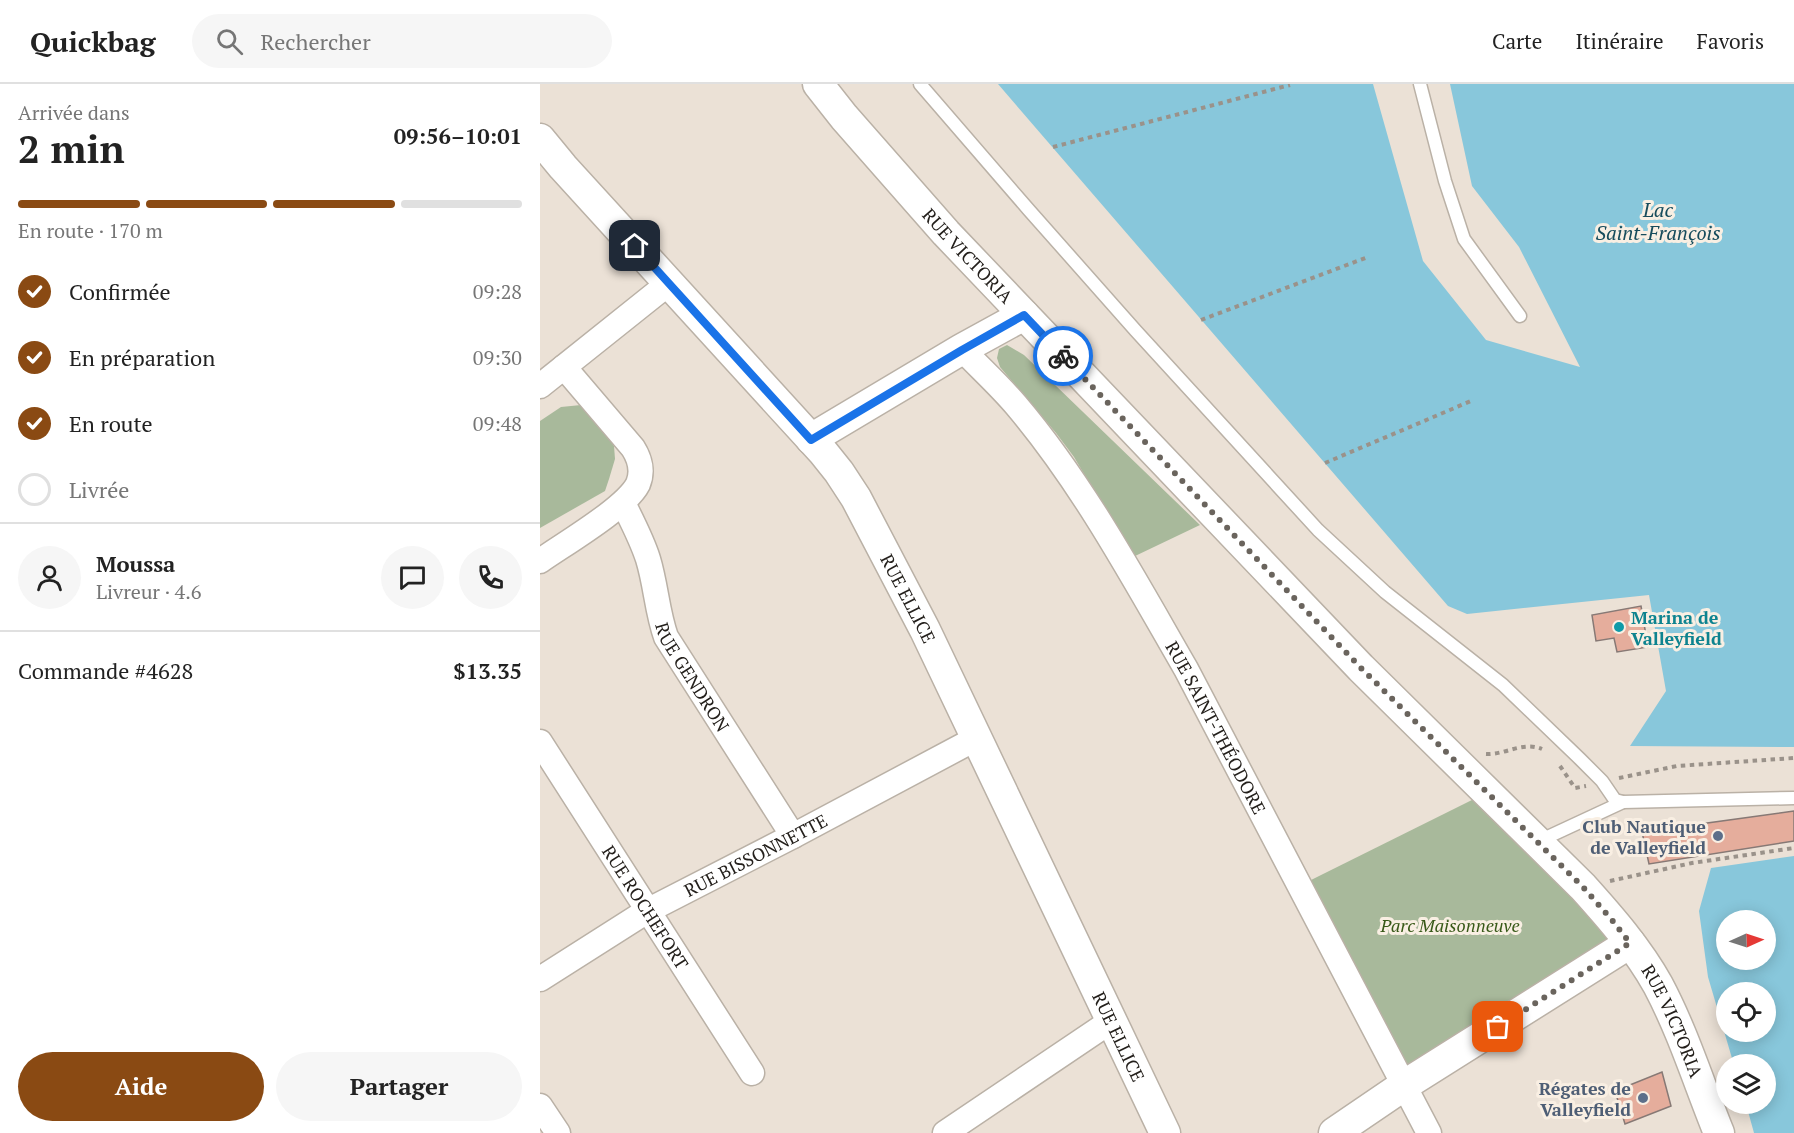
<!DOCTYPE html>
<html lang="fr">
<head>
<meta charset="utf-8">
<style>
  :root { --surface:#fff; --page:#f6f6f6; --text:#222; --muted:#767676; --line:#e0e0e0; --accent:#8a4a13 }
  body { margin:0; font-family:"PT Serif",serif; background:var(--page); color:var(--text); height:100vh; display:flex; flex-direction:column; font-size:22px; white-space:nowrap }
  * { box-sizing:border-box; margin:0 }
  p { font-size:20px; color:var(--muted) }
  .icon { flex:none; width:33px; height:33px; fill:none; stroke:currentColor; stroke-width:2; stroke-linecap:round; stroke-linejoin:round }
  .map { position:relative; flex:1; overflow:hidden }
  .details { display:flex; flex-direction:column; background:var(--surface); width:540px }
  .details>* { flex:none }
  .needle { width:39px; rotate:87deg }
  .controls { position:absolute; left:1176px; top:826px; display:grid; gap:12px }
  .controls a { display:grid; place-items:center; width:60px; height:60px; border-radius:50%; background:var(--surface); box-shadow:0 3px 15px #0003; font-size:30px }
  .pin { position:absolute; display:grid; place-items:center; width:51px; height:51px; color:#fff; margin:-26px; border-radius:12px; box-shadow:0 3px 9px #0006 }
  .courier { position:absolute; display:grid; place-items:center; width:60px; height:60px; margin:-30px; border:4px solid #1a73e8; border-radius:50%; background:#fff; color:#222; box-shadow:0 2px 8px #0007 }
  .head em { font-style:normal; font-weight:700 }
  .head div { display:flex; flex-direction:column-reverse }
  .head { display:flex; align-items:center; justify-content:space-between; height:102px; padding:0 18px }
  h1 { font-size:39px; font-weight:700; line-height:45px }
  .bar { display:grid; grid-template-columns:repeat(4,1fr); gap:9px 6px; align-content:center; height:72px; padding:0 18px }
  .bar i { height:8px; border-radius:4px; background:var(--line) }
  .bar .active { background:var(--accent) }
  .bar p { grid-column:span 4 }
  .line { display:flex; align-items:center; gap:15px; padding:0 18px; border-top:2px solid var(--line) }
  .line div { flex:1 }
  .round { display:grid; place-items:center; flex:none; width:63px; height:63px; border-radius:32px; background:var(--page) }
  ol { padding:0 18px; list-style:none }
  li { display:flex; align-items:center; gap:18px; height:66px }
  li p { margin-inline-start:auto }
  li .icon { padding:6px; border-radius:50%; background:var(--accent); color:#fff; stroke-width:4 }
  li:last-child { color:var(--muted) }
  li i { width:33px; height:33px; border:3px solid var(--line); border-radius:50% }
  .primary-button { display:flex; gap:12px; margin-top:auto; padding:12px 18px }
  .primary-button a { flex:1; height:69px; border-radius:36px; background:var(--accent); color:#fff; font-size:24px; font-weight:700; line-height:69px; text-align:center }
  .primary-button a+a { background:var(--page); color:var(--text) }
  header { display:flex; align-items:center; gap:36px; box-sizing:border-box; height:84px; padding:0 30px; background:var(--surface); border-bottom:2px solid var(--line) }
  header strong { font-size:28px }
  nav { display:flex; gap:33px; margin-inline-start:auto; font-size:21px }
  .search { width:420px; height:54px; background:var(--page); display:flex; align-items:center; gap:15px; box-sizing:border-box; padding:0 21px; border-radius:33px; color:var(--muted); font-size:22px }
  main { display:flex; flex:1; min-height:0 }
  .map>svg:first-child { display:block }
  .green { fill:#a8b99b }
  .water { fill:#88c7db; fill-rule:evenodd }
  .building { fill:#e5ad9c; stroke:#877975; stroke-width:1.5 }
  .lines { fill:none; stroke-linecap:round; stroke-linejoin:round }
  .service-casing { stroke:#bab1a6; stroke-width:15 }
  .minor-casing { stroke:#bab1a6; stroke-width:27 }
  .tertiary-casing { stroke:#bab1a6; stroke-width:33 }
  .path { stroke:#9a928a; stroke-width:4; stroke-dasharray:4.5 4.5; stroke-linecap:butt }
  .service { stroke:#fff; stroke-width:12 }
  .minor { stroke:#fff; stroke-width:24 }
  .tertiary { stroke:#fff; stroke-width:30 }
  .done { stroke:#6a645d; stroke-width:6; stroke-dasharray:0 10.8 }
  .route { stroke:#1a73e8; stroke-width:8 }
  .culture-dot { fill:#0f9aa8; stroke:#f9efe3; stroke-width:2 }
  .service-dot { fill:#5c6f8a; stroke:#f9efe3; stroke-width:2 }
  .labels { text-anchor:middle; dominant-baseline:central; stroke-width:6; stroke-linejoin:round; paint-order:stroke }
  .street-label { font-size:18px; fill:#24201c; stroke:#f9efe3 }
  .culture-label { font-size:18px; font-weight:bold; fill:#0d838f; stroke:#f9efe3; text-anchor:start }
  .service-label { font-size:18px; font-weight:bold; fill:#4e5e75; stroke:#f9efe3; text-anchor:end }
  .park-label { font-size:18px; font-style:italic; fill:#385918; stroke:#f9efe3 }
  .water-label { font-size:20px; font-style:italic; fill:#174c5c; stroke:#f9efe3 }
</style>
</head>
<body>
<header>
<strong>Quickbag</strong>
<div class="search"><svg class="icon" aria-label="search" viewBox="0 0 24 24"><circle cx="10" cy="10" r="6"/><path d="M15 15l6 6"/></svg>Rechercher</div>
<nav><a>Carte</a><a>Itinéraire</a><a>Favoris</a></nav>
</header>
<main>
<section class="details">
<div class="head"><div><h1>2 min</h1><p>Arrivée dans</p></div><em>09:56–10:01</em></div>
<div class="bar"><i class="active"></i><i class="active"></i><i class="active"></i><i></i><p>En route · 170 m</p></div>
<ol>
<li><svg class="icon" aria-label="check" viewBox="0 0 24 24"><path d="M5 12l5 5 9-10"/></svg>Confirmée<p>09:28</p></li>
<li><svg class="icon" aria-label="check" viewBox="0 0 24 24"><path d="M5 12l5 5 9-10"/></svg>En préparation<p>09:30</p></li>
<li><svg class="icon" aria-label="check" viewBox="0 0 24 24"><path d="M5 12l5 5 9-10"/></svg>En route<p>09:48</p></li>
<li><i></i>Livrée</li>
</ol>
<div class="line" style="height:108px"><a class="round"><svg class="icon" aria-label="person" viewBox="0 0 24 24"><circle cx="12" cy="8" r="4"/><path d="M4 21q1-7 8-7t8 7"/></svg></a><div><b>Moussa</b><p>Livreur · 4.6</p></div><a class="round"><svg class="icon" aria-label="chat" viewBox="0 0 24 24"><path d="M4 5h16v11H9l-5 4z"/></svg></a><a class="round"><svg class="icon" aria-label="phone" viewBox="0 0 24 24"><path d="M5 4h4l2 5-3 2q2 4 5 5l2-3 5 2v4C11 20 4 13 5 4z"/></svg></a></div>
<div class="line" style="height:78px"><div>Commande #4628</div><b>$13.35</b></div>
<div class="primary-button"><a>Aide</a><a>Partager</a></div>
</section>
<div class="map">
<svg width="1254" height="1049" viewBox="0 0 1254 1049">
  <rect width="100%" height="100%" fill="#ebe1d6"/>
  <!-- green -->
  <g class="green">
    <polygon points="467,261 484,271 660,441 593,473 534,373 516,349 460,283 457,274 459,265"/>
    <polygon points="41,321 56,332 74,362 75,375 69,395 65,407 0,444 0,337 21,323"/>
    <polygon points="940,712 1039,814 1073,860 867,989 767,798"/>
  </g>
  <!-- water -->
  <g class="water">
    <polygon points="458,0 833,0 883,177 946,256 1040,283 979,163 932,102 910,0 1254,0 1254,663 1090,662 1126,607 1109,511 927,530 908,522"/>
    <path d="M1254 772V1049H1214L1206 1020H1226V981H1194L1168 893 1159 827 1171 784ZM1186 837H1226V876H1186ZM1186 909H1226V948H1186Z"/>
  </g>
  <!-- building -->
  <g class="building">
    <polygon points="1101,522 1108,563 1077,568 1074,554 1056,557 1052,531"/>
    <polygon points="1254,727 1254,757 1109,780 1102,748"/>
    <polygon points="1122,988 1131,1022 1085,1040 1075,1007"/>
  </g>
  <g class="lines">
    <!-- service casing -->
    <g class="service-casing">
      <g id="service">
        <polyline points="380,0 488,125 596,247 778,446 845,508 963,601 1040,675 1062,697 1075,716 1083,718 1254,714"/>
        <polyline points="880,0 905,97 924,155 980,232"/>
        <polyline points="999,757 1083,718"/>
      </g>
    </g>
    <!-- minor casing -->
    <g class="minor-casing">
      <g id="minor">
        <path id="s1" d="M422 265C440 284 459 301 476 321 543 400 594 495 646 585L889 1049"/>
        <polyline points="0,302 129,199"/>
        <path id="s2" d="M83 419C92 437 102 456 108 475 116 501 117 528 126 553L253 752"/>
        <path d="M0 477C24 460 86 424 98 400 103 388 100 375 93 364L24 283"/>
        <path id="s3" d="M0 658 212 989"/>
        <path id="s4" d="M0 895 107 827 253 752 437 654"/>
        <polyline points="0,1022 18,1049"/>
        <polyline points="405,1049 571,937"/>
      </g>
    </g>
    <!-- tertiary casing -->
    <g class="tertiary-casing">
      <g id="tertiary">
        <path id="s5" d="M278 0 304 33 406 149 821 584 1043 803C1070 833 1098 865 1118 901 1143 948 1159 1000 1179 1049"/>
        <path id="s6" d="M0 55 23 83 283 368 299 388 316 414 385 546 625 1049"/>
        <polyline points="271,355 422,265 484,231"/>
        <polyline points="794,1049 863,1002 1090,859"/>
      </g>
    </g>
    <!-- path -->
    <g class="path">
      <polyline points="513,63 750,1"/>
      <polyline points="661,236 828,173"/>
      <polyline points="785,379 931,317"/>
      <path d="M946 670C965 671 983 657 1002 665"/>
      <polyline points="1020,682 1035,704 1046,702"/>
      <polyline points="1079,694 1137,682 1254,674"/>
      <polyline points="1070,797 1152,779 1254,764"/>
    </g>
    <!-- service -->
    <use href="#service" class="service"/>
    <!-- minor -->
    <use href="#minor" class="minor"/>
    <!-- tertiary -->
    <use href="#tertiary" class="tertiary"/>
  </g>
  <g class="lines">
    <!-- done -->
    <polyline class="done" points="523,272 821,584 1043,803 1072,836 1090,859 958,943"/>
    <!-- route -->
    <polyline class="route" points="95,162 271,356 422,266 484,231 523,272"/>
  </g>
  <!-- markers -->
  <circle class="culture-dot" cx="1079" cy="543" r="6"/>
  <g class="service-dot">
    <circle cx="1178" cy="752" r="6"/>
    <circle cx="1103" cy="1014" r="6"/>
  </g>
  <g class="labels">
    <!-- street labels -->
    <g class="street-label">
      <text stroke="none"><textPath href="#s5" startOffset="228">RUE VICTORIA</textPath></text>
      <text stroke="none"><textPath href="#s6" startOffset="592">RUE ELLICE</textPath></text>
      <text stroke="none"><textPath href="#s2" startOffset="189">RUE GENDRON</textPath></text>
      <text stroke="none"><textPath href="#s1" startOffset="458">RUE SAINT-THÉODORE</textPath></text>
      <text stroke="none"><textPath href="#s4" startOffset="249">RUE BISSONNETTE</textPath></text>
      <text stroke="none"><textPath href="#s3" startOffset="196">RUE ROCHEFORT</textPath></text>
      <text stroke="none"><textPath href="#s5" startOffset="1272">RUE VICTORIA</textPath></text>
      <text stroke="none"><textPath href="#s6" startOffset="1078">RUE ELLICE</textPath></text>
    </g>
    <!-- culture labels -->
    <g class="culture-label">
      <text x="1091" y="533">Marina de<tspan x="1091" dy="21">Valleyfield</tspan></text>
    </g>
    <!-- service labels -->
    <g class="service-label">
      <text x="1166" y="742">Club Nautique<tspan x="1166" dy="21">de Valleyfield</tspan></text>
      <text x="1091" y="1004">Régates de<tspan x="1091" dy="21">Valleyfield</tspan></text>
    </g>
    <!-- park labels -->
    <g class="park-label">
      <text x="910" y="841">Parc Maisonneuve</text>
    </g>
    <!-- water labels -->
    <g class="water-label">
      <text x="1118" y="125">Lac<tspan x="1118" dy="23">Saint-François</tspan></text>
    </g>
  </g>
</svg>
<div class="controls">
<a><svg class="needle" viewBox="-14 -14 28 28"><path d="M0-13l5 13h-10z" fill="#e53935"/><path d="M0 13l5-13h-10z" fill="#767676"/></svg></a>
<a><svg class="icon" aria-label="locate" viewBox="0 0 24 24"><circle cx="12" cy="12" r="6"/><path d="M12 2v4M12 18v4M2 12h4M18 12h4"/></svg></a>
<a><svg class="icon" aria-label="layers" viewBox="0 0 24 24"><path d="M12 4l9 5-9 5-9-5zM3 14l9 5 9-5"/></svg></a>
</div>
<div class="pin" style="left:958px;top:943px;background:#ea580c"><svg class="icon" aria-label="bag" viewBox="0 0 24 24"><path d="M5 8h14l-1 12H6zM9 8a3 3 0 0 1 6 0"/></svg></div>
<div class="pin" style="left:95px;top:162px;background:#1f2937"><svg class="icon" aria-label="home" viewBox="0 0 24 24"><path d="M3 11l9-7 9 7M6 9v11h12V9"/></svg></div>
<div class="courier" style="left:523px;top:272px"><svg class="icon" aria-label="bike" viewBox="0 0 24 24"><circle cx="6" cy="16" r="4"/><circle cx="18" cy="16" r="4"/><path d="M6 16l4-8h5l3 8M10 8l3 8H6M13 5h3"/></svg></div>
</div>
</main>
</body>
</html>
